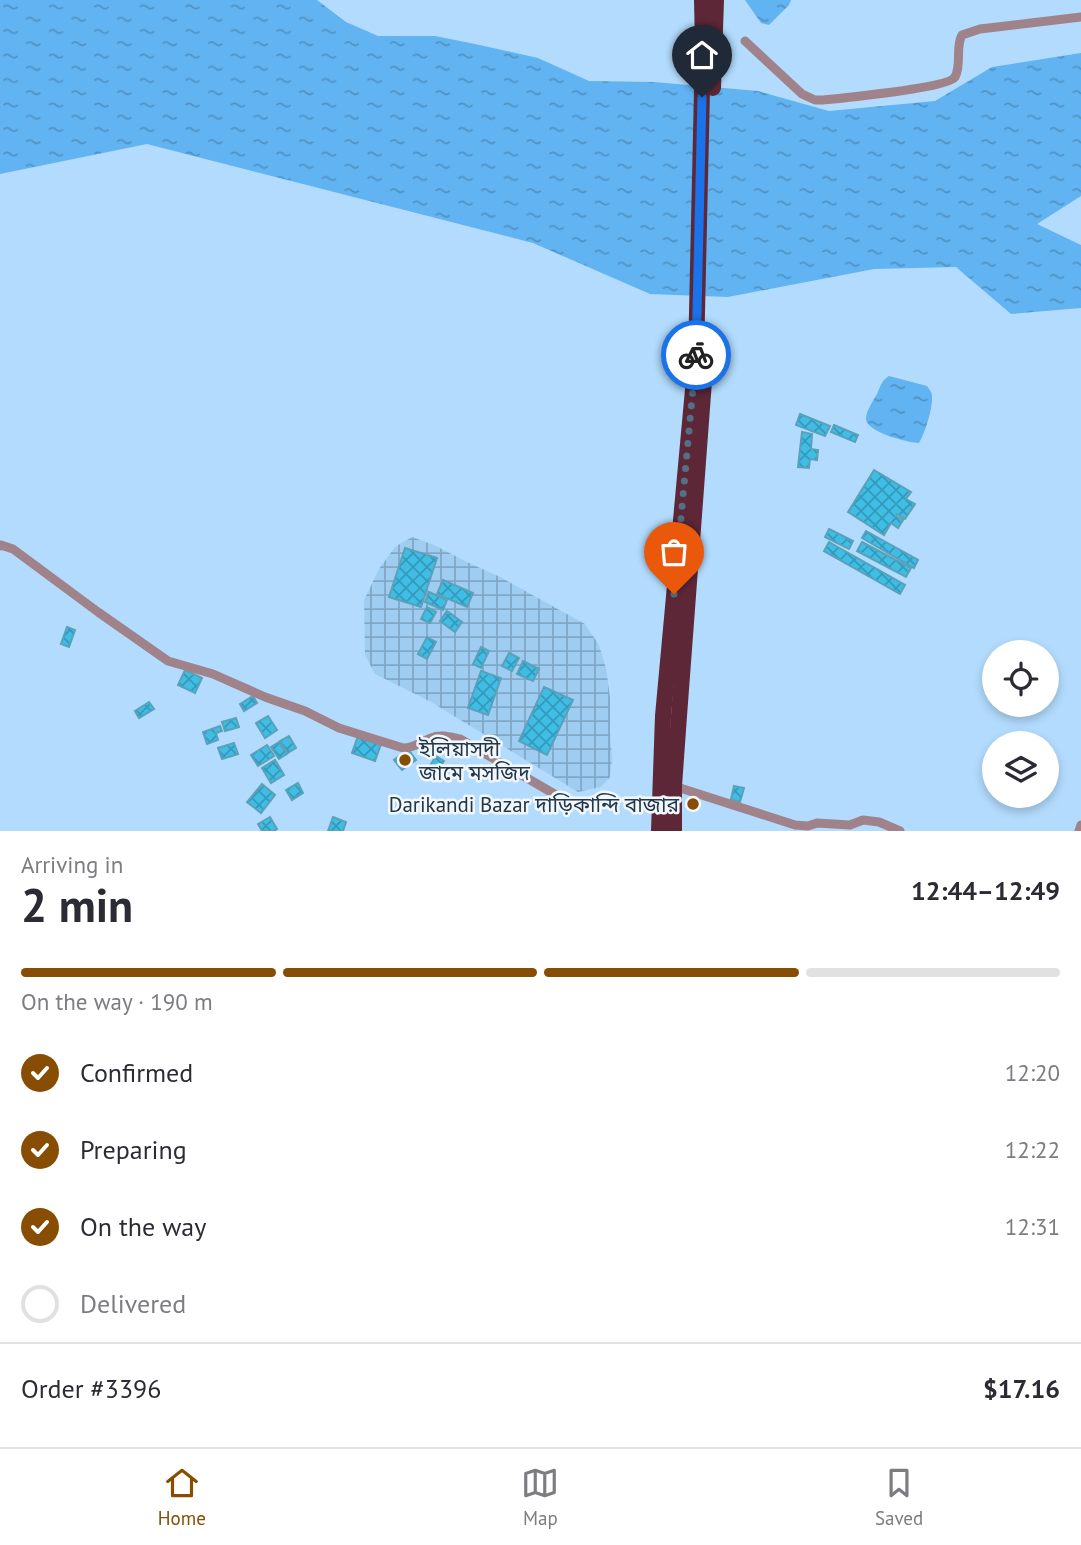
<!DOCTYPE html>
<html lang="en">
<head>
<meta charset="utf-8">
<style>
  :root { --surface:#fff; --page:#f7f7f7; --text:#2b2b33; --muted:#7c7c81; --line:#e1e1e2; --accent:#874d03 }
  body { margin:0; font-family:"PT Sans","Noto Sans Bengali",sans-serif; background:var(--page); color:var(--text); height:100vh; display:flex; flex-direction:column; font-size:26px; white-space:nowrap }
  * { box-sizing:border-box; margin:0 }
  p { font-size:23px; color:var(--muted) }
  .icon { flex:none; width:38px; height:38px; fill:none; stroke:currentColor; stroke-width:2; stroke-linecap:round; stroke-linejoin:round }
  .map { position:relative; height:831px; overflow:hidden }
  .side { display:flex; flex-direction:column; background:var(--surface); flex:1 }
  .side>* { flex:none }
  .fabs { position:absolute; left:982px; top:640px; display:grid; gap:14px }
  .fabs a { display:grid; place-items:center; width:77px; height:77px; border-radius:50%; background:var(--surface); box-shadow:0 4px 10px #0003; font-size:35px }
  .pin { position:absolute; display:grid; place-items:center; width:60px; height:60px; color:#fff; margin:-72px -30px; border-radius:50% 50% 50% 0; rotate:-45deg; box-shadow:0 0 7px #0007 }
  .pin .icon { rotate:45deg }
  .courier { position:absolute; display:grid; place-items:center; width:70px; height:70px; margin:-35px; border:5px solid #1a73e8; border-radius:50%; background:#fff; color:#222; box-shadow:0 2px 9px #0007 }
  .summary em { font-style:normal; font-weight:800 }
  .summary div { display:flex; flex-direction:column-reverse }
  .summary { display:flex; align-items:center; justify-content:space-between; height:119px; padding:0 21px }
  h1 { font-size:46px; font-weight:800; line-height:52px }
  .bar { display:grid; grid-template-columns:repeat(4,1fr); gap:10px 7px; align-content:center; height:84px; padding:0 21px }
  .bar i { height:9px; border-radius:5px; background:var(--line) }
  .bar .on { background:var(--accent) }
  .bar p { grid-column:span 4 }
  .line { display:flex; align-items:center; gap:18px; padding:0 21px; border-top:2px solid var(--line) }
  .line div { flex:1 }
  ol { padding:0 21px; list-style:none }
  li { display:flex; align-items:center; gap:21px; height:77px }
  li p { margin-inline-start:auto }
  li .icon { padding:7px; border-radius:50%; background:var(--accent); color:#fff; stroke-width:4 }
  li:last-child { color:var(--muted) }
  li i { width:38px; height:38px; border:4px solid var(--line); border-radius:50% }
  .tabs { display:flex; justify-content:space-around; align-items:center; height:98px; border-top:2px solid var(--line); background:var(--surface); font-size:19px; color:var(--muted) }
  .tabs a { display:grid; justify-items:center; gap:4px }
  .tabs .on { color:var(--accent) }
  .map>svg:first-child { display:block }
  .industrial { fill:url(#industrial-grid); fill-rule:evenodd }
  .water { fill:url(#water-ripples) }
  .building { fill:url(#building-cross-hatch); stroke:#5aa1ba; stroke-width:2 }
  .lines { fill:none; stroke-linecap:round; stroke-linejoin:round }
  .street { stroke:#a0838a; stroke-width:9 }
  .highway { stroke:#5d2737; stroke-width:16 }
  .done { stroke:#547087; stroke-width:7; stroke-dasharray:0 12.6 }
  .route { stroke:#1a73e8; stroke-width:9 }
  .poi-dot { fill:#874d03; stroke:#f2f7fc; stroke-width:2.5 }
  .labels { text-anchor:middle; dominant-baseline:central; stroke-width:5; stroke-linejoin:round; paint-order:stroke }
  .poi-label { font-size:21px; fill:#223748; stroke:#f2f7fc; text-anchor:start }
</style>
</head>
<body>
<div class="map">
<svg width="1081" height="831" viewBox="0 0 1081 831">
  <defs>
    <pattern id="industrial-grid" width="8" height="8" patternUnits="userSpaceOnUse" patternTransform="scale(1.75)"><rect width="8" height="8" fill="#9fcdf2"/><path d="M0 4h8M4 0v8" fill="none" stroke="#81a7c6"/></pattern>
    <pattern id="water-ripples" width="26" height="14" patternUnits="userSpaceOnUse" patternTransform="scale(1.75)"><rect width="26" height="14" fill="#61b3f1"/><path d="M2 4q2-2 4 0t4 0M15 11q2-2 4 0t4 0" fill="none" stroke="#5092c5"/></pattern>
    <pattern id="building-cross-hatch" width="8" height="8" patternUnits="userSpaceOnUse" patternTransform="scale(1.75)"><rect width="8" height="8" fill="#3fbde4"/><path d="M0 0l8 8M0 8l8-8" fill="none" stroke="#349abb"/></pattern>
  </defs>
  <rect width="100%" height="100%" fill="#b2dbfd"/>
  <!-- industrial -->
  <path class="industrial" d="M412 537 434 545 469 563 500 577 585 624 599 645 606 668 610 698V732L612 758 610 777 601 787 578 792 431 702 375 674 365 655 364 600 379 569 395 547ZM405 548 436 558 421 607 390 597ZM480 672 500 678 488 715 468 708ZM544 687 547 754 519 741Z"/>
  <!-- water -->
  <g class="water">
    <polygon points="0,0 317,0 346,22 378,36 435,36 475,44 538,58 589,81 654,82 758,91 829,111 935,101 992,67 1081,53 1081,196 1037,224 1081,245 1081,308 1011,314 956,267 874,269 728,297 650,294 533,243 147,144 0,174"/>
    <polygon points="745,0 791,0 789,5 769,25 761,23"/>
    <path d="M889 376 927 386C929 389 932 392 932 396 933 408 925 433 919 443 909 443 866 432 866 419 866 411 873 401 877 394 880 387 882 380 889 376Z"/>
  </g>
  <!-- building -->
  <g class="building">
    <polygon points="800,414 830,426 825,436 796,425"/>
    <polygon points="834,425 858,435 855,442 831,432"/>
    <polygon points="802,432 812,434 811,449 818,450 817,460 810,459 809,468 798,467"/>
    <polygon points="874,470 911,492 906,499 915,504 905,519 897,514 896,516 903,520 898,528 891,523 884,535 848,512"/>
    <polygon points="829,529 853,541 849,549 825,537"/>
    <polygon points="866,531 918,560 914,568 862,538"/>
    <polygon points="829,542 905,585 900,594 824,551"/>
    <polygon points="862,542 911,568 906,577 857,551"/>
    <polygon points="405,548 437,558 421,607 389,597"/>
    <polygon points="443,580 473,593 467,607 437,594"/>
    <polygon points="429,592 447,600 443,610 425,602"/>
    <polygon points="427,607 436,612 430,623 421,619"/>
    <polygon points="447,611 462,622 455,632 440,621"/>
    <polygon points="67,627 75,630 69,647 61,644"/>
    <polygon points="427,637 436,642 427,659 418,654"/>
    <polygon points="481,647 489,651 481,668 473,664"/>
    <polygon points="509,653 519,658 512,671 502,666"/>
    <polygon points="523,661 539,669 533,681 517,674"/>
    <polygon points="185,670 202,678 195,693 178,685"/>
    <polygon points="481,671 501,678 488,715 468,708"/>
    <polygon points="544,687 573,700 547,755 519,741"/>
    <polygon points="253,696 257,703 244,711 240,704"/>
    <polygon points="149,702 154,709 139,718 135,711"/>
    <polygon points="268,716 277,730 265,738 256,723"/>
    <polygon points="236,718 239,727 225,731 222,722"/>
    <polygon points="220,726 222,731 216,733 218,740 207,744 203,732"/>
    <polygon points="289,736 296,748 288,753 280,741"/>
    <polygon points="358,736 381,744 375,761 352,753"/>
    <polygon points="279,742 287,754 279,759 271,747"/>
    <polygon points="234,743 238,754 222,759 218,748"/>
    <polygon points="267,745 274,756 258,766 251,755"/>
    <polygon points="408,749 416,760 402,770 394,760"/>
    <polygon points="436,756 444,761 436,774 428,769"/>
    <polygon points="275,760 284,775 271,783 262,768"/>
    <polygon points="298,783 303,793 292,800 286,790"/>
    <polygon points="262,784 275,795 261,813 247,802"/>
    <polygon points="734,786 744,788 740,802 731,799"/>
    <polygon points="270,817 277,829 274,831 262,831 258,824"/>
    <polygon points="333,817 346,822 343,831 328,831"/>
  </g>
  <g class="lines">
    <!-- street -->
    <g class="street">
      <path d="M745 41 802 94 815 100H823C842 98 948 88 955 77 962 64 955 47 962 35L980 29 1081 17"/>
      <path d="M0 546 1 545 13 549 98 612 168 661 213 674 265 697 305 711 339 728 403 748C414 748 421 742 431 738 440 734 450 737 460 739L563 799"/>
      <polyline points="674,786 795,825 808,826 817,823 850,825 863,820 879,822 900,831"/>
      <polyline points="1079,831 1081,825"/>
    </g>
    <!-- highway -->
    <g class="highway">
      <polyline points="713,88 716,0"/>
      <polyline points="659,831 663,716 696,357 703,45 702,0"/>
      <polyline points="674,831 674,786 679,716 707,341"/>
    </g>
  </g>
  <g class="lines">
    <!-- done -->
    <polyline class="done" points="674,594 696,355"/>
    <!-- route -->
    <polyline class="route" points="696,355 702,97"/>
  </g>
  <!-- markers -->
  <g class="poi-dot">
    <circle cx="405" cy="760" r="7"/>
    <circle cx="693" cy="804" r="7"/>
  </g>
  <g class="labels">
    <!-- poi labels -->
    <g class="poi-label">
      <text x="419" y="748">ইলিয়াসদী<tspan x="419" dy="24">জামে মসজিদ</tspan></text>
      <text x="679" y="804" text-anchor="end">Darikandi Bazar দাড়িকান্দি বাজার</text>
    </g>
  </g>
</svg>
<div class="fabs">
<a><svg class="icon" aria-label="locate" viewBox="0 0 24 24"><circle cx="12" cy="12" r="6"/><path d="M12 2v4M12 18v4M2 12h4M18 12h4"/></svg></a>
<a><svg class="icon" aria-label="layers" viewBox="0 0 24 24"><path d="M12 4l9 5-9 5-9-5zM3 14l9 5 9-5"/></svg></a>
</div>
<div class="pin" style="left:674px;top:594px;background:#ea580c"><svg class="icon" aria-label="bag" viewBox="0 0 24 24"><path d="M5 8h14l-1 12H6zM9 8a3 3 0 0 1 6 0"/></svg></div>
<div class="pin" style="left:702px;top:97px;background:#1f2937"><svg class="icon" aria-label="home" viewBox="0 0 24 24"><path d="M3 11l9-7 9 7M6 9v11h12V9"/></svg></div>
<div class="courier" style="left:696px;top:355px"><svg class="icon" aria-label="bike" viewBox="0 0 24 24"><circle cx="6" cy="16" r="4"/><circle cx="18" cy="16" r="4"/><path d="M6 16l4-8h5l3 8M10 8l3 8H6M13 5h3"/></svg></div>
</div>
<section class="side">
<div class="summary"><div><h1>2 min</h1><p>Arriving in</p></div><em>12:44–12:49</em></div>
<div class="bar"><i class="on"></i><i class="on"></i><i class="on"></i><i></i><p>On the way · 190 m</p></div>
<ol>
<li><svg class="icon" aria-label="check" viewBox="0 0 24 24"><path d="M5 12l5 5 9-10"/></svg>Confirmed<p>12:20</p></li>
<li><svg class="icon" aria-label="check" viewBox="0 0 24 24"><path d="M5 12l5 5 9-10"/></svg>Preparing<p>12:22</p></li>
<li><svg class="icon" aria-label="check" viewBox="0 0 24 24"><path d="M5 12l5 5 9-10"/></svg>On the way<p>12:31</p></li>
<li><i></i>Delivered</li>
</ol>
<div class="line" style="height:91px"><div>Order #3396</div><b>$17.16</b></div>
</section>
<nav class="tabs">
<a class="on"><svg class="icon" aria-label="home" viewBox="0 0 24 24"><path d="M3 11l9-7 9 7M6 9v11h12V9"/></svg>Home</a>
<a><svg class="icon" aria-label="map" viewBox="0 0 24 24"><path d="M3 6l6-2 6 2 6-2v14l-6 2-6-2-6 2zM9 4v14M15 6v14"/></svg>Map</a>
<a><svg class="icon" aria-label="saved" viewBox="0 0 24 24"><path d="M7 4h10v16l-5-4-5 4z"/></svg>Saved</a>
</nav>
</body>
</html>
